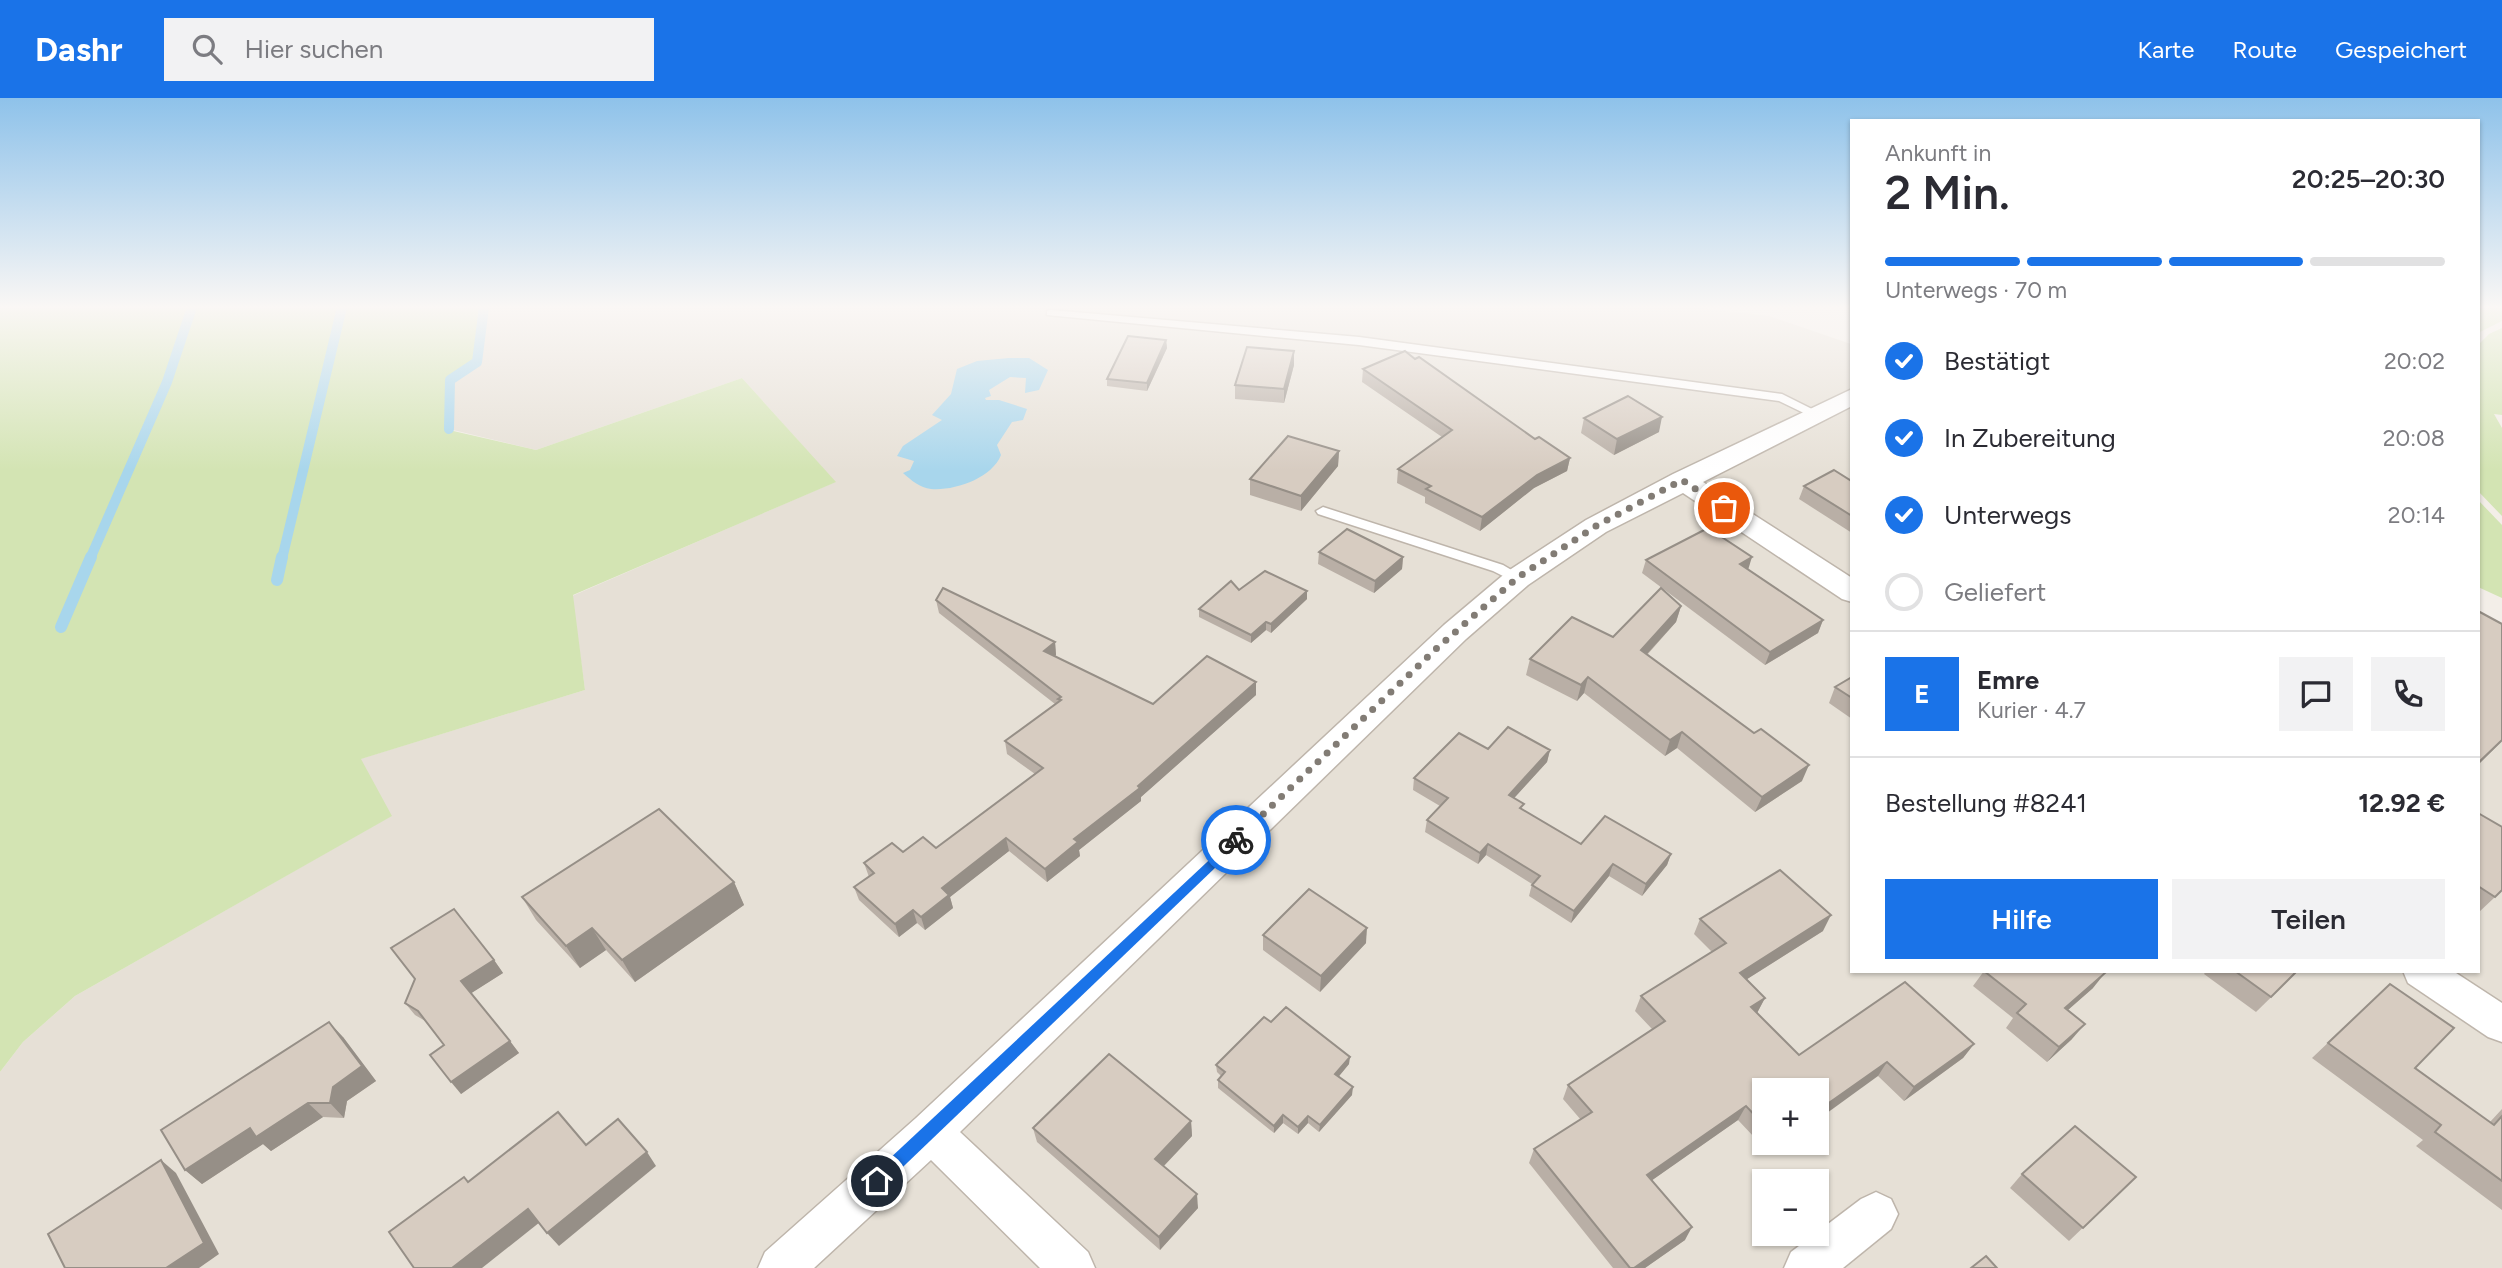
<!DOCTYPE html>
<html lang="de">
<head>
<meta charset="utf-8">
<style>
  :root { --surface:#fff; --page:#f2f2f3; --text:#2b2b33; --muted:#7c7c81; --line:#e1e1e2; --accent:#1a73e8 }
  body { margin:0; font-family:Figtree,sans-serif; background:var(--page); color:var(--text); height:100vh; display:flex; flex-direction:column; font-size:26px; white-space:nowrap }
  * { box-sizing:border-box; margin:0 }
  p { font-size:23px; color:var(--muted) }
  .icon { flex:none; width:38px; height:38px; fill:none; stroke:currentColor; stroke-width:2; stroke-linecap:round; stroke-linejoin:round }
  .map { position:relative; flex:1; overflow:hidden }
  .drawer { position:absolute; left:1850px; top:21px; width:630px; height:854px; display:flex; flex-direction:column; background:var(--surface); border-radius:0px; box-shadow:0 2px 5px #0004 }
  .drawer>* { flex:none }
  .tools { position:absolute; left:1752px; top:980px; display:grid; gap:14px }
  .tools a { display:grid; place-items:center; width:77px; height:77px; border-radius:0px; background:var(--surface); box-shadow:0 2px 5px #0004; font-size:35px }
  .pin { position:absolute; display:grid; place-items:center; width:60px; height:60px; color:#fff; margin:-30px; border:4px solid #fff; border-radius:50%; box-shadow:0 2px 7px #0007 }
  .courier { position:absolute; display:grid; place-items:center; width:70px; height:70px; margin:-35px; border:5px solid #1a73e8; border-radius:50%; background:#fff; color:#222; box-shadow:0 2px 9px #0007 }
  .summary em { font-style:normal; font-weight:600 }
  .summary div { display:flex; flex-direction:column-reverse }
  .summary { display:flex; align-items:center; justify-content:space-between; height:119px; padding:0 35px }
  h1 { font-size:46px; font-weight:600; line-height:52px }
  .bar { display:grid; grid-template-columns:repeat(4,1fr); gap:10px 7px; align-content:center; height:84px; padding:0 35px }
  .bar i { height:9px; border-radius:5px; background:var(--line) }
  .bar .on { background:var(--accent) }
  .bar p { grid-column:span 4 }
  .line { display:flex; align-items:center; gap:18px; padding:0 35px; border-top:2px solid var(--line) }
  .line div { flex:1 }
  .round { display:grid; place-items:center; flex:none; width:74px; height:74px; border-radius:0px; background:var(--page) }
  ol { padding:0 35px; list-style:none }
  li { display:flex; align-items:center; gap:21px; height:77px }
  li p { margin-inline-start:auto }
  li .icon { padding:7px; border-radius:50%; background:var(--accent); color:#fff; stroke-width:4 }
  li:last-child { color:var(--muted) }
  li i { width:38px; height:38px; border:4px solid var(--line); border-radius:50% }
  .button { display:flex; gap:14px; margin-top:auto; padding:14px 35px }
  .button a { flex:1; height:80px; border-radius:0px; background:var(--accent); color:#fff; font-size:28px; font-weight:600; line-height:80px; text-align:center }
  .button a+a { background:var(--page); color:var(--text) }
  header { display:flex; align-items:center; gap:42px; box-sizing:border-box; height:98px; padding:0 35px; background:var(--accent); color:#fff }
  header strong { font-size:33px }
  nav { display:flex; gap:38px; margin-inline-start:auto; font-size:24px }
  .search { width:490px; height:63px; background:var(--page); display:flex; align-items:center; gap:18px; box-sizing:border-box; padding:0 24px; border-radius:0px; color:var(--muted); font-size:26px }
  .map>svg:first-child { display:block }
  .residential { fill:#e6e0d6; fill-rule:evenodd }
  .green { fill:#d3e4b3 }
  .water { fill:#a8d6ec }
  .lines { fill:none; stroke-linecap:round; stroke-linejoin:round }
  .stream-far1 { stroke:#a8d6ec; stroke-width:10 }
  .stream { stroke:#a8d6ec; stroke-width:12 }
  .lane-casing { stroke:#beb5ab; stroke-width:3 }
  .street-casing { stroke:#beb5ab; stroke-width:3 }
  .lane { fill:#fff; fill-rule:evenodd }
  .street { fill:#fff; fill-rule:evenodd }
  .wall { fill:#b9afa6 }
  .shaded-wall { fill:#968f87 }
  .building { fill:#d7ccc1; stroke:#968f87; stroke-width:2 }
  .route { fill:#1a73e8 }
  .done { stroke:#827c75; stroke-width:7; stroke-dasharray:0 12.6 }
</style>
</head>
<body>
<header>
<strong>Dashr</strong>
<div class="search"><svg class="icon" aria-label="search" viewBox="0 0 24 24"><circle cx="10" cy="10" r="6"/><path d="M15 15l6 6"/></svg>Hier suchen</div>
<nav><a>Karte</a><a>Route</a><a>Gespeichert</a></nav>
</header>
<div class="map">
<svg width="2502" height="1170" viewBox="0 0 2502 1170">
  <rect width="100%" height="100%" fill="#f3eee8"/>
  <!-- residential -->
  <path class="residential" d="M478 209H1691L1769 218 1851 246 1852 873H2478V518L2502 530V1170H0V974L23 944 75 898 391 718 360 661 585 592 572 498 835 384 742 280 536 352 449 331 450 282 477 264ZM1764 992H1816V1045H1764ZM1764 1083H1816V1136H1764Z"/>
  <!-- green -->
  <g class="green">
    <polygon points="0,209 478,209 477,264 450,282 449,332 536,352 742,280 836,384 573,497 585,592 361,661 392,718 75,898 23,944 0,974"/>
    <polygon points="2478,209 2502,209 2502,223 2478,235"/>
    <polygon points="2502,230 2502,317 2494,316 2502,330 2502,418 2478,393 2478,247 2489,236"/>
    <polygon points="2478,402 2502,427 2502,500 2478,489"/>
  </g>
  <!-- water -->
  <path class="water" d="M1009 260H1029L1048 272 1039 292 1025 295 1026 280 1010 279 989 292 991 298 985 300 986 302H999L1027 311 1023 322 1012 324 997 347 1001 357C992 380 955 393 931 391 920 390 911 382 903 375L910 372 914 363 897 358 903 348 942 322 932 317 951 296 957 271 977 263Z"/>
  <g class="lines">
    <!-- stream-far1 -->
    <g class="stream-far1">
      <polyline points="449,331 450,282 477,264 484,209"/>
      <polyline points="90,461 167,284 192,209"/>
      <polyline points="282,461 342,209"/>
    </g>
    <!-- stream -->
    <g class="stream">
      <polyline points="277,482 282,459"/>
      <polyline points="61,529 91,459"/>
    </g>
    <!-- lane casing -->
    <g class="lane-casing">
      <g id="lane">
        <polygon points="1051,212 1359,239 1782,296 1820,315 1814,319 1810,318 1779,303 1359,247 1047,217 1047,213"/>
        <polygon points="1323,409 1503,467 1525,480 1523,483 1513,483 1493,473 1318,416 1316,413"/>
      </g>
    </g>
    <!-- street casing -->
    <g class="street-casing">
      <g id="street">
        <polygon points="1852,291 1852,308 1703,384 1852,480 1852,504 1842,501 1683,395 1606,434 1528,487 1466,541 960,1034 1088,1154 1095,1170 1040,1170 931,1062 814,1170 758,1170 765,1154 916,1020 1444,527 1508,473 1586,422 1673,376"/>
        <polygon points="2403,873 2453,873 2502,905 2502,944 2488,939 2408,885"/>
        <polygon points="1876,1094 1891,1101 1898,1116 1891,1131 1843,1170 1784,1170 1791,1154 1861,1101"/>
      </g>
    </g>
    <!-- lane -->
    <use href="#lane" class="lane"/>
    <!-- street -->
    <use href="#street" class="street"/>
  </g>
  <!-- wall -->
  <g class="wall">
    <polygon points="1166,242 1167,250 1147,293 1107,288 1107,281"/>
    <polygon points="1294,267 1284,305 1235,301 1235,287"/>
    <polygon points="1363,271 1535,341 1570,360 1567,373 1534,390 1480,433 1425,405 1425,399 1397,385 1398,371 1442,339 1362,284"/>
    <polygon points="1584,320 1659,334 1614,357 1581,335"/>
    <polygon points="1339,353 1338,368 1301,413 1250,397 1250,381"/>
    <polygon points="1852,381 1852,435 1799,401 1804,388"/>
    <polygon points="1319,454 1403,459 1402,471 1374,495 1318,466"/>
    <polygon points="1646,462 1748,471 1823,522 1818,535 1765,567 1642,475"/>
    <polygon points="1239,492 1307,501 1271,535 1266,532 1251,545 1199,519 1199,511"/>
    <polygon points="936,502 1055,544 1056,557 1055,559 1153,606 1256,597 1141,699 1141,703 1079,752 1080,758 1047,784 1009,753 950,799 953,810 925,832 917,825 899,839 859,802 854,789 869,779 864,765 903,754 936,750 1035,676 1007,656 1005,643 1055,606 939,515"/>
    <polygon points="1681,508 1676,524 1647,557 1802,683 1755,714 1677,650 1665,658 1584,595 1577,603 1526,577 1530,561 1613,539"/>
    <polygon points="1852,579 1852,621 1829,605 1835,589"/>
    <polygon points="1488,651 1550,652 1547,664 1514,700 1523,712 1581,746 1671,756 1667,767 1642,798 1609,778 1571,825 1529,798 1532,786 1486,757 1478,766 1425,734 1427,722 1440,708 1413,692 1414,680"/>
    <polygon points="2478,715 2495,799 2478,815"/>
    <polygon points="734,784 744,807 635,884 606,852 580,870 536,822 522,799"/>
    <polygon points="1700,821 1823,833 1747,881 1765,900 1757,915 1799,957 1974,946 1963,960 1904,1003 1878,978 1764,992 1764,1045 1786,1045 1770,1056 1738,1022 1652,1082 1685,1142 1645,1170 1613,1170 1529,1065 1534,1051 1581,1022 1563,1001 1568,987 1652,931 1635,913 1641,898 1712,854 1694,836"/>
    <polygon points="1263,837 1366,845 1320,894 1263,852"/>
    <polygon points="494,862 503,875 471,895 519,955 461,996 444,947 427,924 415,917 405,905"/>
    <polygon points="1984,873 2093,890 2068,912 2072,941 2047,964 2006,930 2013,920 1973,888"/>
    <polygon points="2206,873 2298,873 2256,914 2204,876"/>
    <polygon points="2390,886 2415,970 2490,1024 2502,1011 2502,1112 2416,1048 2423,1042 2312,960"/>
    <polygon points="1271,924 1349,966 1339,978 1352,997 1319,1034 1308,1025 1298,1036 1283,1025 1274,1035 1218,990 1218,982 1221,978 1217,974 1216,967"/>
    <polygon points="343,939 376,983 347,1003 344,1020 323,1019 271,1053 263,1046 202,1086 185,1072"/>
    <polygon points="1191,1023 1192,1038 1164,1068 1198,1110 1160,1152 1037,1044 1033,1030"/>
    <polygon points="2022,1076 2136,1079 2069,1143 2010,1090"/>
  </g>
  <!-- shaded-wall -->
  <g class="shaded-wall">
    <polygon points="1166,242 1167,250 1147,293 1147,285"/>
    <polygon points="1294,253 1294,267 1284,305 1284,291"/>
    <polygon points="1662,319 1659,334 1614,357 1617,341"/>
    <polygon points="1339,353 1338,368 1301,413 1301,398"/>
    <polygon points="1570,360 1567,373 1534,390 1480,433 1482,419 1537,377"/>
    <polygon points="1403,459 1402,471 1374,495 1375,483"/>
    <polygon points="1752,459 1748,472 1740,466"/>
    <polygon points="1307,493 1307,501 1271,535 1271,526"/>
    <polygon points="1681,508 1676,524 1636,568 1641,552"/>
    <polygon points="1823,522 1818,535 1765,567 1770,554"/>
    <polygon points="1266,524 1266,532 1251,545 1251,537"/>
    <polygon points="1055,544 1056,557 1046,566 1044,553"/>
    <polygon points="1588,579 1584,595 1577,603 1581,587"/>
    <polygon points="1256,584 1256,597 1141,699 1141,703 1079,752 1080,758 1047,784 1045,771 1074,741 1138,688"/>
    <polygon points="1682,634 1677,650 1665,658 1670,642"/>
    <polygon points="2502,643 2478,667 2478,665"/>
    <polygon points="1550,652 1547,664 1506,709 1509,697"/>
    <polygon points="1809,667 1802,683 1755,714 1762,699"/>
    <polygon points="1006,740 1009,753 950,799 953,810 925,832 921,819 942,790"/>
    <polygon points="1488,746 1486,757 1478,766 1480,755"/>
    <polygon points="1671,756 1667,767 1642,798 1646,786"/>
    <polygon points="1613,766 1609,778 1571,825 1574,813"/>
    <polygon points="734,784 744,807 635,884 622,862"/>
    <polygon points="913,812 917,825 899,839 895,826"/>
    <polygon points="1831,817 1823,833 1733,890 1740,875"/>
    <polygon points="592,830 606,852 580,870 566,848"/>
    <polygon points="1367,830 1366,845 1320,894 1321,878"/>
    <polygon points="494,862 503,875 470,896 461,883"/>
    <polygon points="2105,875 2093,890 2053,925 2065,910"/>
    <polygon points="1765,900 1757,915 1743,924 1751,909"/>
    <polygon points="329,924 343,939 376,983 347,1003 344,1020 330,1005"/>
    <polygon points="2085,926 2072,941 2047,964 2059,949"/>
    <polygon points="510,943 519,955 461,996 451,984"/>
    <polygon points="1974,946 1963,960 1904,1003 1914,989"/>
    <polygon points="1350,959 1349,966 1335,983 1335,976"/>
    <polygon points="1887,964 1878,978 1816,1023 1816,1014"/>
    <polygon points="1353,989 1352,997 1319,1034 1320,1027"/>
    <polygon points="308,1005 323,1019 271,1053 263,1046 202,1086 185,1072 250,1030"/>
    <polygon points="1746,1008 1738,1022 1641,1090 1647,1077"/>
    <polygon points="1283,1017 1283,1025 1274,1035 1274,1028"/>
    <polygon points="1308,1018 1308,1025 1298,1036 1298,1029"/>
    <polygon points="1191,1023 1192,1038 1157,1075 1155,1061"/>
    <polygon points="1777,1045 1786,1045 1770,1056"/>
    <polygon points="647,1054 656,1068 559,1148 547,1135"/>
    <polygon points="161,1062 176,1075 219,1156 199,1170 166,1170"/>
    <polygon points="1197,1096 1198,1110 1160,1152 1159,1139"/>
    <polygon points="528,1111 540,1124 482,1170 452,1170"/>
    <polygon points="1692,1129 1685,1142 1645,1170 1634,1170"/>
  </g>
  <!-- building -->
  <g class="building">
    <polygon points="1128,238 1166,242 1147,285 1107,281"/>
    <polygon points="1247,249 1294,253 1284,291 1235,287"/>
    <polygon points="1405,253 1415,261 1419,259 1535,341 1539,339 1570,360 1537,377 1482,419 1426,391 1431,388 1398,371 1452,332 1363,271"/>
    <polygon points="1628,298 1662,319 1617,341 1584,320"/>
    <polygon points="1288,338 1339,353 1301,398 1250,381"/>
    <polygon points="1834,372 1850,382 1852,381 1852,418 1804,388"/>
    <polygon points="1708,430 1752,459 1740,466 1823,522 1770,554 1646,462"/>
    <polygon points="1347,431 1403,459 1375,483 1319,454"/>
    <polygon points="1265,473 1307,493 1271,526 1266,524 1251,537 1199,511 1231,483 1239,492"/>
    <polygon points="943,490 1055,544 1044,553 1153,606 1207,558 1256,584 1138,688 1140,690 1074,741 1078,744 1045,771 1006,740 942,790 949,797 921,819 913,812 895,826 854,789 874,775 864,765 892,745 903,754 923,739 936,750 1043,670 1005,643 1061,602 1058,601 1061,599 936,502"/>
    <polygon points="1661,490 1681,508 1641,552 1754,635 1761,631 1809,667 1762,699 1682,634 1670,642 1588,579 1581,587 1530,561 1572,519 1613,539"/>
    <polygon points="2478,513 2502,526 2502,642 2478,665"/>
    <polygon points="1852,579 1852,600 1835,589"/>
    <polygon points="1508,629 1550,652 1509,697 1524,706 1520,710 1581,746 1605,718 1671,756 1646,786 1613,766 1574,813 1532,787 1540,778 1488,746 1480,755 1427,722 1448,700 1414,680 1459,635 1488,651"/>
    <polygon points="659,711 734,784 622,862 592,830 566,848 522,799"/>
    <polygon points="2478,715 2502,729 2502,792 2495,799 2478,788"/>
    <polygon points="1780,772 1831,817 1740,875 1765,900 1751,909 1799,957 1905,884 1974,946 1914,989 1887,964 1816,1014 1816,992 1764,992 1764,1027 1746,1008 1647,1077 1692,1129 1634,1170 1630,1170 1534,1051 1592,1014 1568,987 1665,923 1641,898 1726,845 1700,821"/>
    <polygon points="1309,791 1367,830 1321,878 1263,837"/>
    <polygon points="454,811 494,862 461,883 510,943 451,984 430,957 444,947 418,913 405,905 415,881 391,850"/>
    <polygon points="1984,873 2103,873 2105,875 2065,910 2085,926 2059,949 2017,915 2026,906"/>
    <polygon points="2235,873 2297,873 2271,899"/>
    <polygon points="2390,886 2454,930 2415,970 2494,1027 2502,1018 2502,1083 2435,1034 2441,1027 2328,945"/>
    <polygon points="1286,909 1350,959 1335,976 1353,989 1320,1027 1308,1018 1298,1029 1283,1017 1274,1028 1218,982 1225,974 1216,967 1264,919 1271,924"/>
    <polygon points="329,924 362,968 333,989 330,1005 308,1005 256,1039 250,1030 185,1072 161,1032"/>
    <polygon points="1109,956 1191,1023 1155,1061 1197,1096 1159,1139 1033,1030"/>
    <polygon points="558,1014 586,1047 618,1021 647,1054 547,1135 528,1111 452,1170 414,1170 389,1134 464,1079 468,1084"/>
    <polygon points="2075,1028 2136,1079 2083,1130 2022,1076"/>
    <polygon points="161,1062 204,1145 166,1170 65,1170 48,1136"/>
    <polygon points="1986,1158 1997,1170 1971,1170"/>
  </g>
  <!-- sky -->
  <linearGradient id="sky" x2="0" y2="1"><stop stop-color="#8ec2ea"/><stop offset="0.56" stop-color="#faf7f5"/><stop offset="1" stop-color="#faf7f5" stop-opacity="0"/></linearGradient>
  <rect width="2502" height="373" fill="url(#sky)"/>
  <!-- route -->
  <polygon class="route" points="1236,737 1242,742 1240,746 883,1088 877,1090 872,1088 870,1083 872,1077"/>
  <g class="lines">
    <!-- done -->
    <polyline class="done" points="1236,742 1437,550 1517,480 1596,428 1682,382 1724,410"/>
  </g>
</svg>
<div class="tools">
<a>+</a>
<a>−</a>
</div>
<div class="pin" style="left:1724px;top:410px;background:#ea580c"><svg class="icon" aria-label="bag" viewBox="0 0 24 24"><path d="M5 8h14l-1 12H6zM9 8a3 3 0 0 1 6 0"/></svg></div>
<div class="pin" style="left:877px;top:1083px;background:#1f2937"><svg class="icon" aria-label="home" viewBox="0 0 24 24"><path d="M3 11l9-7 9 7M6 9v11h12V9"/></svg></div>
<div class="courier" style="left:1236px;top:742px"><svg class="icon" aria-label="bike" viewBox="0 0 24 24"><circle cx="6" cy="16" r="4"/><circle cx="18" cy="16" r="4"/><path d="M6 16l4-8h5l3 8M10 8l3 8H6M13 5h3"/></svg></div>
<section class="drawer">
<div class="summary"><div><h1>2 Min.</h1><p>Ankunft in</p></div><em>20:25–20:30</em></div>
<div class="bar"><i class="on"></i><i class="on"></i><i class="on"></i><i></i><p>Unterwegs · 70 m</p></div>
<ol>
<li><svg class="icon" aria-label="check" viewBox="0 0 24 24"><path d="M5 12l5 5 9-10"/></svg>Bestätigt<p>20:02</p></li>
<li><svg class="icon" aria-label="check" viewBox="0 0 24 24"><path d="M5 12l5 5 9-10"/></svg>In Zubereitung<p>20:08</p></li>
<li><svg class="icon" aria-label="check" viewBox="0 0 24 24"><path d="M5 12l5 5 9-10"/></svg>Unterwegs<p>20:14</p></li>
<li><i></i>Geliefert</li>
</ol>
<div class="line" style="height:126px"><b class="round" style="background:var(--accent);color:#fff">E</b><div><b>Emre</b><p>Kurier · 4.7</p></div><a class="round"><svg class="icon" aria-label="chat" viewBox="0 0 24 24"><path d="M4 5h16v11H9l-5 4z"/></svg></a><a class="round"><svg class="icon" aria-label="phone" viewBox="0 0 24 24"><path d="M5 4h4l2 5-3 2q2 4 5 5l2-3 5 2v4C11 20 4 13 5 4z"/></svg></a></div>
<div class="line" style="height:91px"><div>Bestellung #8241</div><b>12.92 €</b></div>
<div class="button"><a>Hilfe</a><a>Teilen</a></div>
</section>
</div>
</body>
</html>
